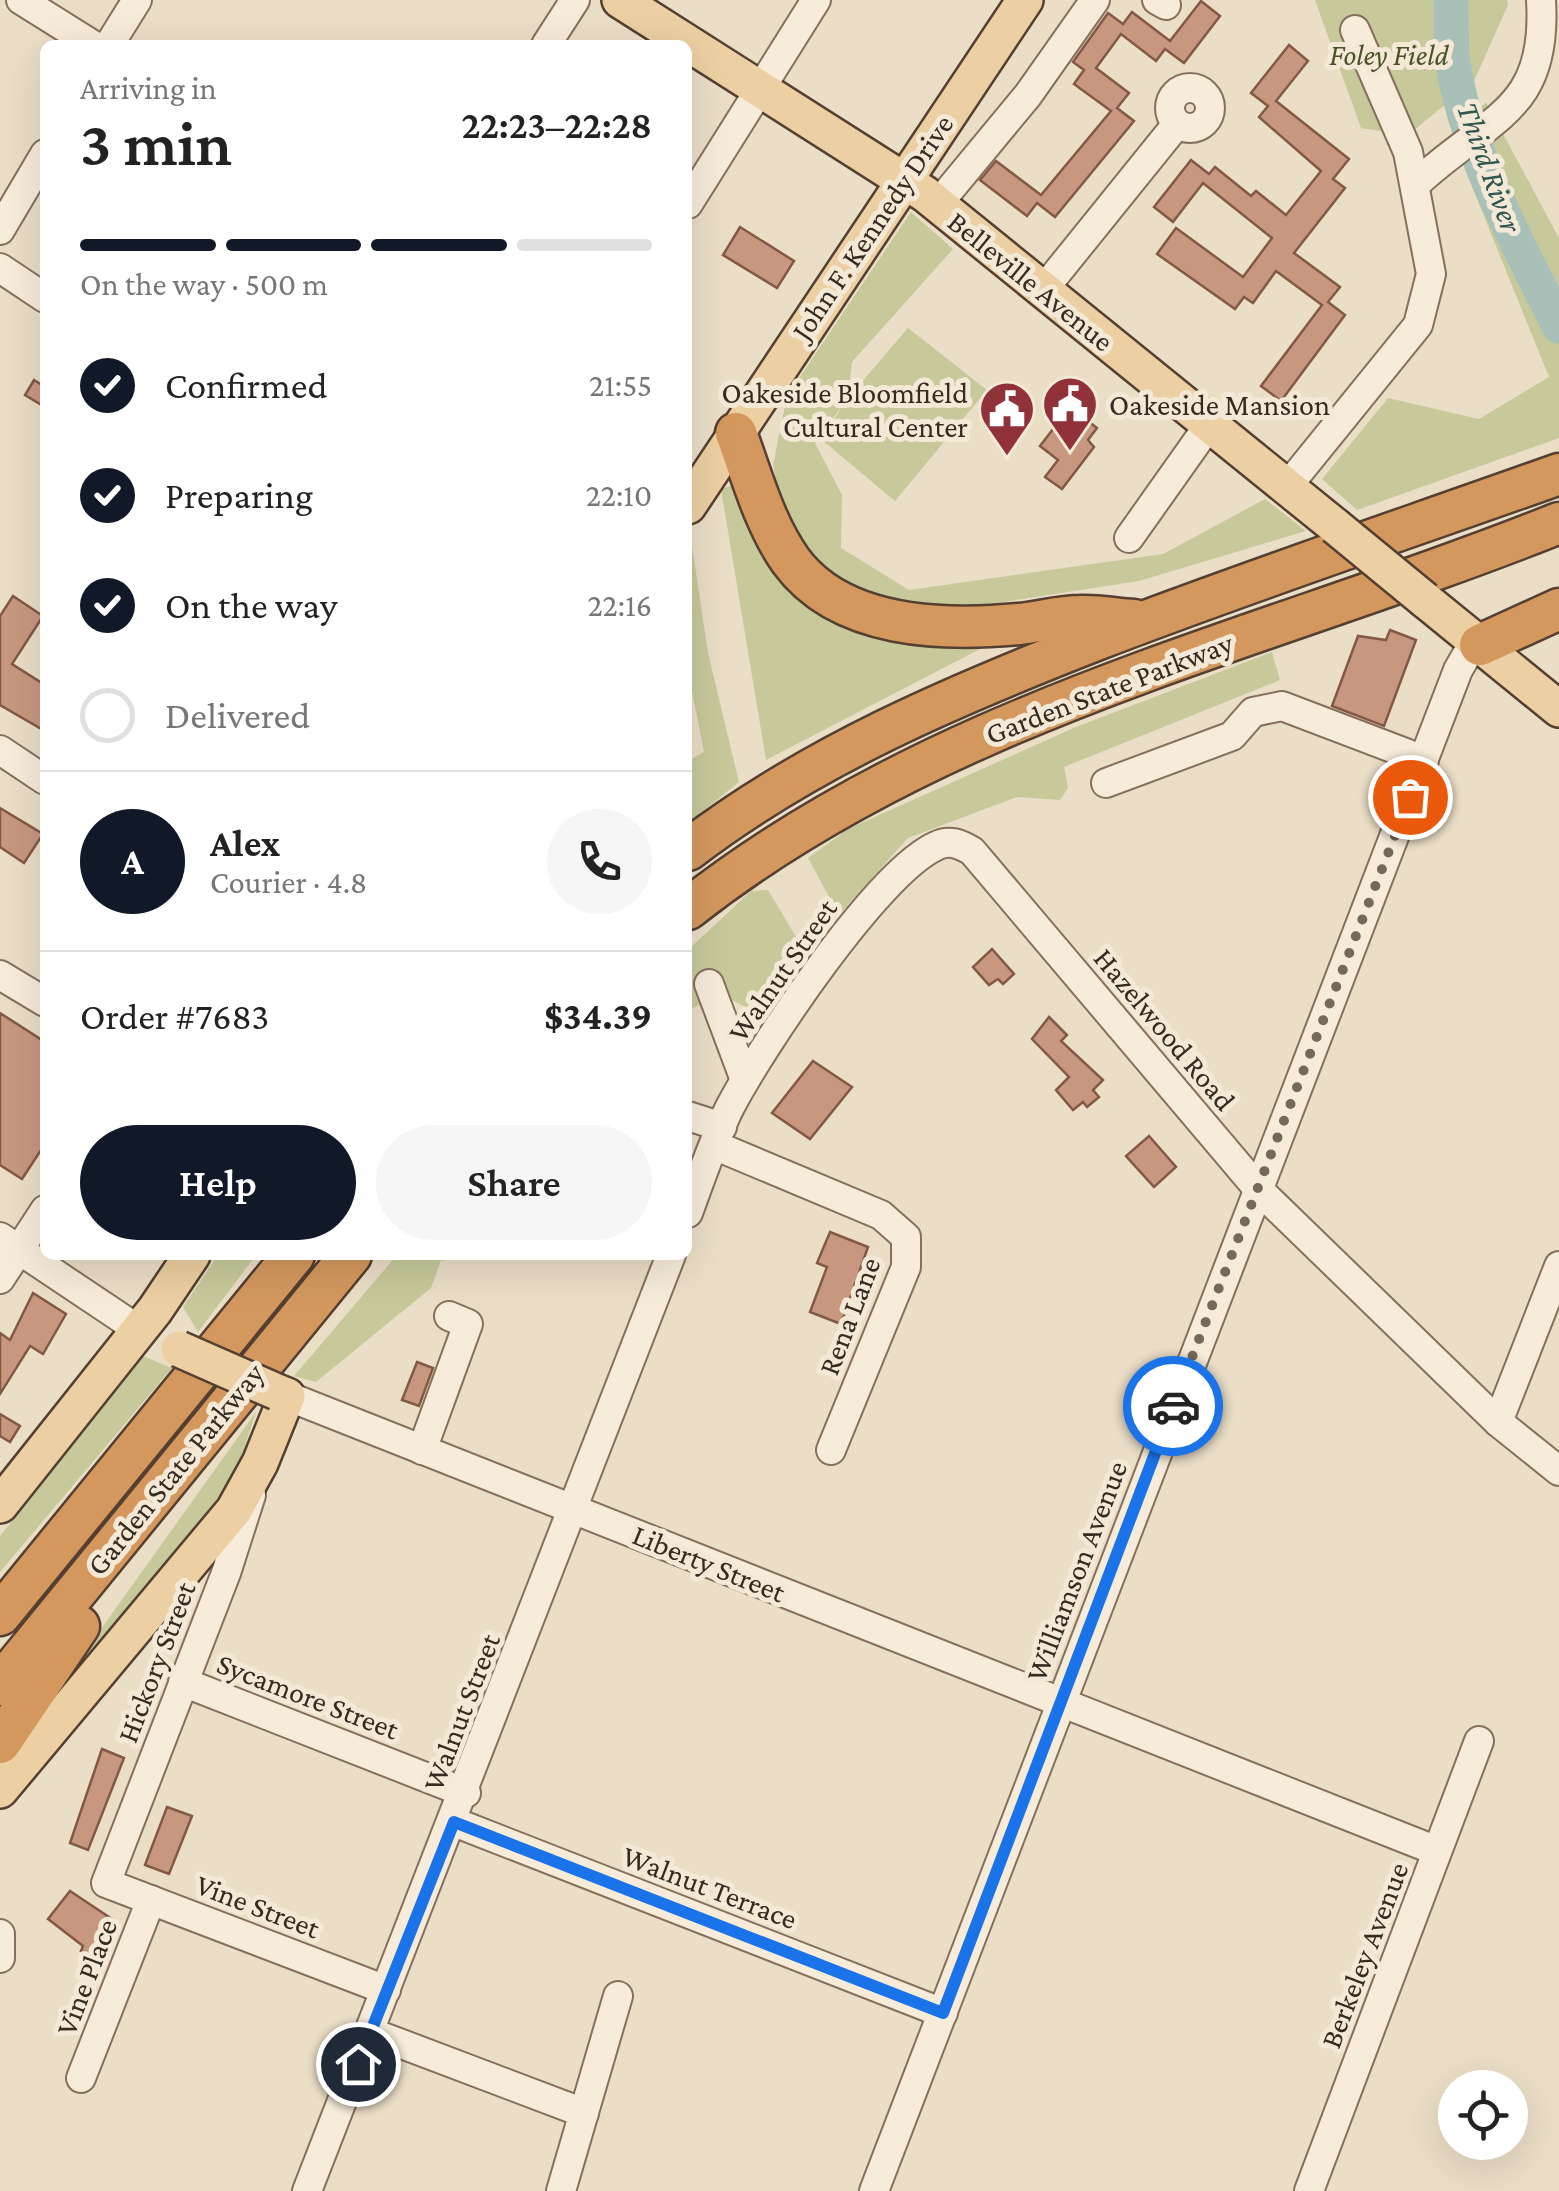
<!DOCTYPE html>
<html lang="en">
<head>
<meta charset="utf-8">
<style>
  :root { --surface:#fff; --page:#f6f6f6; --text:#222; --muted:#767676; --line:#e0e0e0; --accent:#111827 }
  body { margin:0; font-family:"Crimson Pro",serif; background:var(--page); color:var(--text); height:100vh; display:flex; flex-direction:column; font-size:38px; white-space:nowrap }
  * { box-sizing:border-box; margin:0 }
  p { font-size:32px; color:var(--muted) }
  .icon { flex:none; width:55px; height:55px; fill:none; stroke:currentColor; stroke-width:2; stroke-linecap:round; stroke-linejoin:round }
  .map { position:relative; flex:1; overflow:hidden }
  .side { position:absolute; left:40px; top:40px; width:652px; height:1220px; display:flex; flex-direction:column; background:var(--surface); border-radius:15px; box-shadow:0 10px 40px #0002 }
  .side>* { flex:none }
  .controls { position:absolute; left:1438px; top:2070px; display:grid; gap:20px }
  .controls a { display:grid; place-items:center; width:90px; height:90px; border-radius:50%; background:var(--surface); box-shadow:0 10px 40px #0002; font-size:50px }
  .pin { position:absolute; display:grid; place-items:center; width:85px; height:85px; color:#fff; margin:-42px; border:5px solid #fff; border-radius:50%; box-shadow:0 2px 10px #0007 }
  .courier { position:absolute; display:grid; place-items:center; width:100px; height:100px; margin:-50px; border:8px solid #1a73e8; border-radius:50%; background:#fff; color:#222; box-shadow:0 2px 12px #0007 }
  .summary em { font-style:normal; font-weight:600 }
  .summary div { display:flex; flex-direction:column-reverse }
  .summary { display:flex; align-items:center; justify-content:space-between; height:170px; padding:0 40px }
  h1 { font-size:65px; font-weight:600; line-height:75px }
  .bar { display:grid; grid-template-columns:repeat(4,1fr); gap:15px 10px; align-content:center; height:120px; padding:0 40px }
  .bar i { height:12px; border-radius:8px; background:var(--line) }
  .bar .selected { background:var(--accent) }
  .bar p { grid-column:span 4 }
  .line { display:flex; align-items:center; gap:25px; padding:0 40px; border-top:2px solid var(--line) }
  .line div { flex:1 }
  .round { display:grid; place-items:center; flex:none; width:105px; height:105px; border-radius:52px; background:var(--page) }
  ol { padding:0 40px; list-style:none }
  li { display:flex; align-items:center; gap:30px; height:110px }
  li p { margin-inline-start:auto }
  li .icon { padding:10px; border-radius:50%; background:var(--accent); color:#fff; stroke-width:4 }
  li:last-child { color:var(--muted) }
  li i { width:55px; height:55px; border:5px solid var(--line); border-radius:50% }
  .action { display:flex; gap:20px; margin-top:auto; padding:20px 40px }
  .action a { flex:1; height:115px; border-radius:60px; background:var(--accent); color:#fff; font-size:40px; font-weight:600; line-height:115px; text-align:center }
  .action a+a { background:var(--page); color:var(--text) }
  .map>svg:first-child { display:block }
  .green { fill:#c7c99b }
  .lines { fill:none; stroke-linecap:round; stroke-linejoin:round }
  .river { stroke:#a8c0b7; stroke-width:35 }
  .building { fill:#c7987f; stroke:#835945; stroke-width:2.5 }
  .minor-casing { stroke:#86705d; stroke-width:32 }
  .major-casing { stroke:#543f31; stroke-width:40 }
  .highway-casing { stroke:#543f31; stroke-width:45 }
  .minor { stroke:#f7ecda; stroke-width:28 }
  .major { stroke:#eccfa2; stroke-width:35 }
  .highway { stroke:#d4985e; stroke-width:40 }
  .major-bridge-casing { stroke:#543f31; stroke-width:40; stroke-linecap:butt }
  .major-bridge { stroke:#eccfa2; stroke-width:35 }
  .done { stroke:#76695a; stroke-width:10; stroke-dasharray:0 18 }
  .route { stroke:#1a73e8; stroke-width:12 }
  .labels { text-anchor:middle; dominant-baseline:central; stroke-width:10; stroke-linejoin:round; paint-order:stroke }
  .park-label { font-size:30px; font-style:italic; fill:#4b5228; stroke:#f3e9d6 }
  .street-label { font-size:30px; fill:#372a20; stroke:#f3e9d6 }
  .poi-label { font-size:30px; fill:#372a20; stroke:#f3e9d6; text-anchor:end }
  .water-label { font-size:32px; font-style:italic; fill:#305651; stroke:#f3e9d6 }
</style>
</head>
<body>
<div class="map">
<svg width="1559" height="2191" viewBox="0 0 1559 2191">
  <rect width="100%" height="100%" fill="#ebdec7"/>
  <!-- green -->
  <g class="green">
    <polygon points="1315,0 1507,0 1508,5 1474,81 1408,135 1361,128"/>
    <polygon points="1486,102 1559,238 1559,438 1357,510 1322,479 1388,398 1479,419 1549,377 1462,162 1458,130"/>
    <polygon points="911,212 953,249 852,362 848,398 908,328 987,390 895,501 822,440 842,406 815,443 842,495 841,548 909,590 1163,554 1265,499 1306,531 1139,581 951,610 868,602 819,572 784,527 773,465 787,396"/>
    <polygon points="741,482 810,596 989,634 982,648 766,760 721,489"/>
    <polygon points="691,539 708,653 739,782 688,823 688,761 704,752 688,671 688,544"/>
    <polygon points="1272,652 1280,680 1064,767 1068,788 1060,800 1017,797 908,838 839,915 808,858 848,829 1076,727"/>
    <polygon points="768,890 805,952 761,1015 722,995 688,1010 688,950 751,891"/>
    <polygon points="218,1255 256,1255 198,1332 183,1307"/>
    <polygon points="397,1255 443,1255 431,1288 316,1382 294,1376"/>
    <polygon points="143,1356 172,1368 0,1572 0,1536"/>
    <polygon points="256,1412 232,1485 16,1748"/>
  </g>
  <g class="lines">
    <!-- river -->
    <path class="river" d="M1451 0C1452 20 1450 42 1453 62 1465 149 1520 248 1559 326"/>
  </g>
  <!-- building -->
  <g class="building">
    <polygon points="1201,1 1220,16 1184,63 1165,49 1156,61 1121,34 1096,68 1129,93 1117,108 1134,121 1055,217 1037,203 1027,216 980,180 996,161 1041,195 1111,111 1074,84 1084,70 1073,62 1108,13 1123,24 1132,12 1170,41"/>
    <polygon points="1289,45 1308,61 1276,101 1349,159 1333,179 1345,188 1294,253 1340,287 1328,302 1345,315 1281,401 1261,386 1322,305 1276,271 1253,303 1244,297 1235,309 1157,254 1176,228 1243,277 1272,238 1203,183 1173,222 1154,207 1191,160 1209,174 1215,167 1251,196 1256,191 1286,215 1321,171 1259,117 1268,106 1251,93"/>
    <polygon points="740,227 794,261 777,288 723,255"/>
    <polygon points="34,380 45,387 45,407 25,395"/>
    <polygon points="1070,407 1097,428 1088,440 1094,447 1062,489 1045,477 1058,460 1040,446"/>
    <polygon points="13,596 43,616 12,664 45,685 45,731 0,705 0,616"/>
    <polygon points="1390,630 1416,640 1384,726 1332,706 1358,636 1386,640"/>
    <polygon points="0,808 43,834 24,863 0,847"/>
    <polygon points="992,949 1014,974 1003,984 998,979 989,985 973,967"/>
    <polygon points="0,1013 45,1042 45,1144 22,1179 0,1165"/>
    <polygon points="1049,1017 1067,1035 1061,1041 1103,1080 1093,1090 1099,1097 1087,1107 1083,1102 1073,1110 1056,1090 1069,1077 1032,1039"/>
    <polygon points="813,1061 852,1087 810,1139 772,1113"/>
    <polygon points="1149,1136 1176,1167 1154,1187 1126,1156"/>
    <polygon points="830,1232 868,1247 841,1324 810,1312 827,1267 817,1263"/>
    <polygon points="33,1293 66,1314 43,1354 30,1346 0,1394 0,1333 10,1340"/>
    <polygon points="417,1362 433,1368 419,1406 402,1400"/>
    <polygon points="0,1414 20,1426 10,1442 0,1436"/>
    <polygon points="102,1749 124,1758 88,1850 70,1843"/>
    <polygon points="167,1807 192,1816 169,1874 145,1865"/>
    <polygon points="70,1891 118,1923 104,1960 81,1951 83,1946 48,1919"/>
  </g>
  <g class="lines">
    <!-- minor casing -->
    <g class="minor-casing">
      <g id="minor">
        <polyline points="21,0 93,45"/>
        <polyline points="1157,0 1166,5"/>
        <polyline points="109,45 137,0"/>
        <polyline points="546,45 575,0"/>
        <circle cx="1190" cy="108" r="20"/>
        <path d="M1417 183C1489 116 1548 112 1541 0"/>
        <polyline points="688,204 816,0"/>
        <polyline points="937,205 1028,95 1095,0"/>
        <polyline points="0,230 45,154"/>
        <polyline points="0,268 45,298"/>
        <polyline points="1043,290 1177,124"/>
        <polyline points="1286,488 1418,325 1431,274 1408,152 1355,30"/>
        <polyline points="1129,538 1209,425"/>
        <polyline points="0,750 45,780"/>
        <polyline points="1106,783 1232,736 1253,712 1282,706 1424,760"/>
        <polyline points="0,975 45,1002"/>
        <polyline points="709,984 745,1080"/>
        <polyline points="688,1116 722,1127"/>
        <polyline points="714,1145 881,1215 906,1237 906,1267 831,1450"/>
        <path d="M688 1213C701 1178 713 1141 730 1107 762 1046 877 873 936 846 949 839 960 844 972 851L1259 1190 1498 1422 1559 1471"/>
        <polyline points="0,1237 139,1330"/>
        <polyline points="0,1279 45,1210"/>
        <polyline points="287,1396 1437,1851"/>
        <polyline points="1498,1422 1559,1266"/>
        <polyline points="422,1450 468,1324 449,1316"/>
        <polyline points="251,1495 226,1573 106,1883 386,1990"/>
        <polyline points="183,1682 466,1793"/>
        <polyline points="454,1822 943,2013"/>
        <polyline points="0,1934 0,1958"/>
        <polyline points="370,2032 584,2113"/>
        <polyline points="81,2078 151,1900"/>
        <polyline points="307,2191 671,1255"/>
        <polyline points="561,2191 618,1996"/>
        <polyline points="874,2191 1458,670 1466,656 1480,645"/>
        <polyline points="1309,2191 1479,1741"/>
      </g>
    </g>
    <!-- major casing -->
    <g class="major-casing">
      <g id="major">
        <polyline points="620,0 925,194 1335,526"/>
        <polyline points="688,506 1025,0"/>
        <polyline points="1425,600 1559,709"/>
        <polyline points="0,1505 155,1310 192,1255"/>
        <polyline points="0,1790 234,1510 260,1463 287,1396 277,1392"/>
      </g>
    </g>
    <!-- highway casing -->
    <g class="highway-casing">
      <g id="highway">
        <path d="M736 433C752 476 764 523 791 561 841 629 943 631 1019 624 1039 622 1060 616 1080 616 1098 615 1116 619 1134 620"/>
        <polyline points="1480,645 1559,609"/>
        <path d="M688 850C811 756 953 696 1096 640 1249 581 1405 529 1559 474"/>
        <path d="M688 909C942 709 1264 641 1559 523"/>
        <polyline points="0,1615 294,1255"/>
        <polyline points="0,1685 351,1255"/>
        <polyline points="0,1743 79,1626"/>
      </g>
    </g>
    <!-- minor -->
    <use href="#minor" class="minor"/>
    <!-- major -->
    <use href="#major" class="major"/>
    <!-- highway -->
    <use href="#highway" class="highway"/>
    <!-- major-bridge casing -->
    <g class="major-bridge-casing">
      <g id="major-bridge">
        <polyline points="1335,526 1425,600"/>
        <polyline points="179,1349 277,1392"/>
      </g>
    </g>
    <!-- major-bridge -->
    <use href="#major-bridge" class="major-bridge"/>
  </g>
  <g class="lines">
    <!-- done -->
    <polyline class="done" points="1173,1406 1410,797"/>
    <!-- route -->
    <polyline class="route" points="358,2064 454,1822 943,2013 1173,1406"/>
  </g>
  <!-- icons -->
  <defs>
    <g id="civic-pin" transform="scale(2.875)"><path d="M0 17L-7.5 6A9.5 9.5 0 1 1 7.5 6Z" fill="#913139" stroke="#f3e9d6"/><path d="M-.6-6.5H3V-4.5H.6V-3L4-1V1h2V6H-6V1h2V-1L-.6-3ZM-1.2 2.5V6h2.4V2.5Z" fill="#fff"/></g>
  </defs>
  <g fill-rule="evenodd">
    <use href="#civic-pin" x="1070" y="404"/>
    <use href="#civic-pin" x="1007" y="409"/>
  </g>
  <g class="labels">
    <!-- park labels -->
    <g class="park-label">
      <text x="1389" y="54">Foley Field</text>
    </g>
    <!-- street labels -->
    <g class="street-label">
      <text transform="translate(872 227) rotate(-56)">John F. Kennedy Drive</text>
      <text transform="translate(1031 281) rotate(39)">Belleville Avenue</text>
      <text transform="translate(1109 688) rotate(-21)">Garden State Parkway</text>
      <text transform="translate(782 970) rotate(-55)">Walnut Street</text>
      <text transform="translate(1165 1029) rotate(50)">Hazelwood Road</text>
      <text transform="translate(849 1316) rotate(-69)">Rena Lane</text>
      <text transform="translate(175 1469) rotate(-51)">Garden State Parkway</text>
      <text transform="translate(709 1563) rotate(22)">Liberty Street</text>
      <text transform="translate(1076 1571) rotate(-69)">Williamson Avenue</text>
      <text transform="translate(156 1662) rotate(-69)">Hickory Street</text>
      <text transform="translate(308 1696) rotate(21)">Sycamore Street</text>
      <text transform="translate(461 1712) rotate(-69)">Walnut Street</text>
      <text transform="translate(710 1887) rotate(21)">Walnut Terrace</text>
      <text transform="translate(258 1906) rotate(21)">Vine Street</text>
      <text transform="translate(1364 1955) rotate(-69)">Berkeley Avenue</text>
      <text transform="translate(86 1977) rotate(-69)">Vine Place</text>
    </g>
    <!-- poi labels -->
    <g class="poi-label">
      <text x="968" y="392">Oakeside Bloomfield<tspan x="968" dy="34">Cultural Center</tspan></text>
      <text x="1109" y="404" text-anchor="start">Oakeside Mansion</text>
    </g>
    <!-- water labels -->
    <g class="water-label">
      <text transform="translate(1490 167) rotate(70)">Third River</text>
    </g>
  </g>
</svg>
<div class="controls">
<a><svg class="icon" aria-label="locate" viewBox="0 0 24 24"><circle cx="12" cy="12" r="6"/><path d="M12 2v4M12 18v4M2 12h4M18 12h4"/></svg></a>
</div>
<div class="pin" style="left:1410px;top:797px;background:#ea580c"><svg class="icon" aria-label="bag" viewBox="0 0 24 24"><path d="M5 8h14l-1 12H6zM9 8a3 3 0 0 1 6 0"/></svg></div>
<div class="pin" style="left:358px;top:2064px;background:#1f2937"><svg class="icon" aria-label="home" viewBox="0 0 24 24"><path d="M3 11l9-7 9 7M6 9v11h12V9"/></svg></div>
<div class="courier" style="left:1173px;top:1406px"><svg class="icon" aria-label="car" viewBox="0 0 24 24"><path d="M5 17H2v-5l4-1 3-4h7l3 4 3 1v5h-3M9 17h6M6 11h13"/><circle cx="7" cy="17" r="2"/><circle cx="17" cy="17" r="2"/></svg></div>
<section class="side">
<div class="summary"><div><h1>3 min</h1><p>Arriving in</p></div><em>22:23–22:28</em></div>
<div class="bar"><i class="selected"></i><i class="selected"></i><i class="selected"></i><i></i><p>On the way · 500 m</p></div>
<ol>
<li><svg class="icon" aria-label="check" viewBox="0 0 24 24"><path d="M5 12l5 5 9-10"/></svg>Confirmed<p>21:55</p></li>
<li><svg class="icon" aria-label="check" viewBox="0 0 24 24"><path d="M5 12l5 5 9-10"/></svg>Preparing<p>22:10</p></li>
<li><svg class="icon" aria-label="check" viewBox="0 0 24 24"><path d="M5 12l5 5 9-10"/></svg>On the way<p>22:16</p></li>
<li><i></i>Delivered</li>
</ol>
<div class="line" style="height:180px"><b class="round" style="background:var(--accent);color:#fff">A</b><div><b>Alex</b><p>Courier · 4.8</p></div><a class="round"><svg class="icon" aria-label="phone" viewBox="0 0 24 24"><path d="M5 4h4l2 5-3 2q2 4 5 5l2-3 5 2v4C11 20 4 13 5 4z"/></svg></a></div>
<div class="line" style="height:130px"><div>Order #7683</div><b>$34.39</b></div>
<div class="action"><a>Help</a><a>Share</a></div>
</section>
</div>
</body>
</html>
